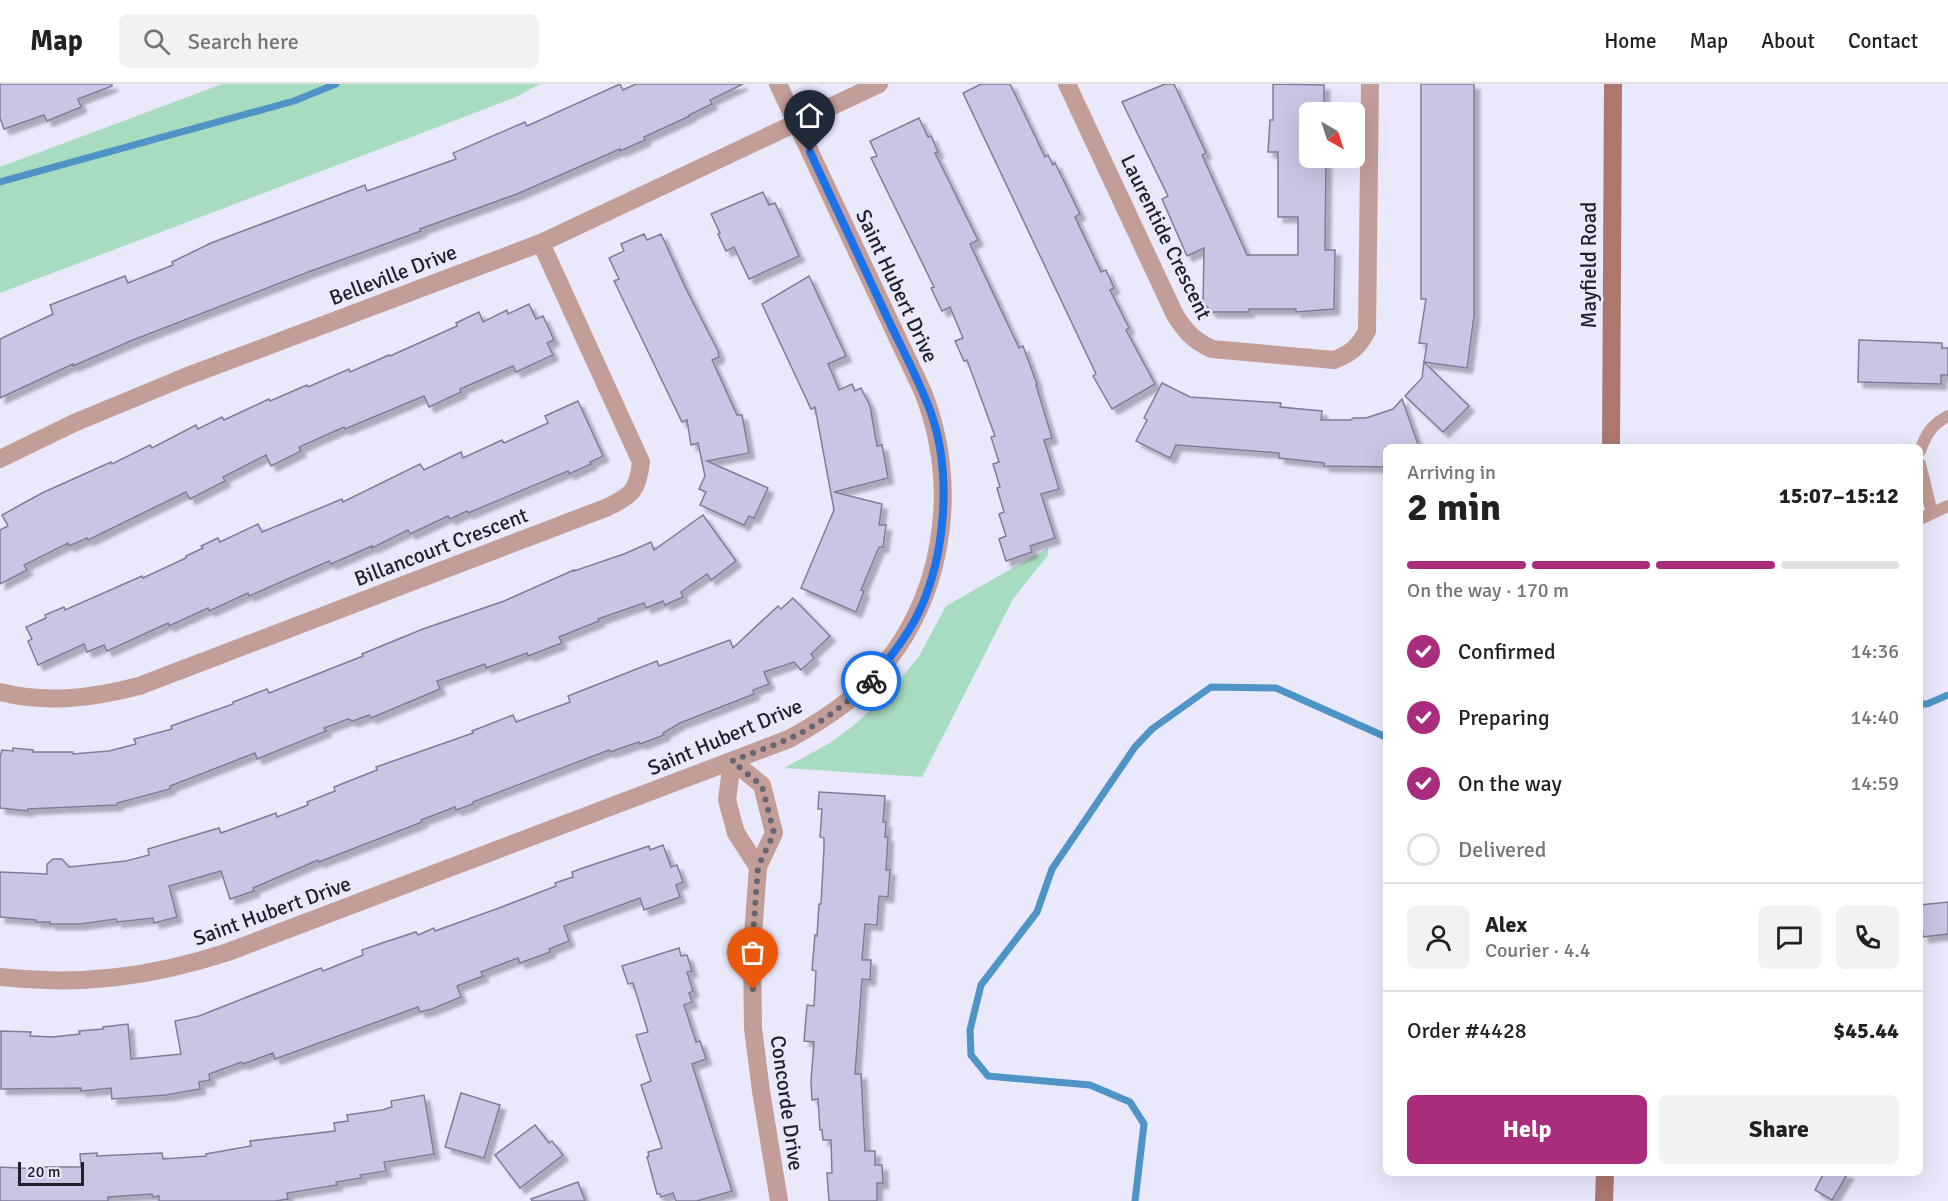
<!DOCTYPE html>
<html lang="en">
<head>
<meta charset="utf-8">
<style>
  :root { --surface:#fff; --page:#f2f2f2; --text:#202124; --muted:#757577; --line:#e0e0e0; --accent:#a92c7d }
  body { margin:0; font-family:Signika,sans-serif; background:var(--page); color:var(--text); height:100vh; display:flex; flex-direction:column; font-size:22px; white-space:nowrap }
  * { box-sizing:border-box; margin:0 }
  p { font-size:20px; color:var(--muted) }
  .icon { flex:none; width:33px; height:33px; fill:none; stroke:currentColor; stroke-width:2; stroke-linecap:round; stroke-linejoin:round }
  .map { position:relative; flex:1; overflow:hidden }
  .panel { position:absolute; left:1383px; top:360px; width:540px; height:732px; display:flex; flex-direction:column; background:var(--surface); border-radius:9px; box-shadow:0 6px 24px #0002 }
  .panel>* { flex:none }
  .needle { width:39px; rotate:141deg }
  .fabs { position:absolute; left:1299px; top:18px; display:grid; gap:12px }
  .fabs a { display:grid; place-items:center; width:66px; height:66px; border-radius:9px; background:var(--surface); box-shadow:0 6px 24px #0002; font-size:30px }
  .scale { position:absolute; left:18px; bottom:15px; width:66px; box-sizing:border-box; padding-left:6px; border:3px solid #201e29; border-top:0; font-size:16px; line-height:21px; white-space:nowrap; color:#201e29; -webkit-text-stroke:4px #eae8fb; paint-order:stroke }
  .pin { position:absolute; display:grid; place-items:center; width:51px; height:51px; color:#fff; margin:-62px -26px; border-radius:50% 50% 50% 0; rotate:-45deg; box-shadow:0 0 6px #0007 }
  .pin .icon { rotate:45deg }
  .courier { position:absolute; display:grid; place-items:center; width:60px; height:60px; margin:-30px; border:4px solid #1a73e8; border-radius:50%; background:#fff; color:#222; box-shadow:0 2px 8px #0007 }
  .headline em { font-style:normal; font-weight:800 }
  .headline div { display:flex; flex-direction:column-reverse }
  .headline { display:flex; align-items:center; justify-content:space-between; height:102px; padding:0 24px }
  h1 { font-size:39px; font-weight:800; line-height:45px }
  .bar { display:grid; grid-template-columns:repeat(4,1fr); gap:9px 6px; align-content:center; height:72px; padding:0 24px }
  .bar i { height:8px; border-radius:4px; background:var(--line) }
  .bar .current { background:var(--accent) }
  .bar p { grid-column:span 4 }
  .line { display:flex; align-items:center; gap:15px; padding:0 24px; border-top:2px solid var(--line) }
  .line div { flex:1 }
  .round { display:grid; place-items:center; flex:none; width:63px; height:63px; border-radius:9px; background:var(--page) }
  ol { padding:0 24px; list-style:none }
  li { display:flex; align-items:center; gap:18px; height:66px }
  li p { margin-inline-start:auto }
  li .icon { padding:6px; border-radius:50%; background:var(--accent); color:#fff; stroke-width:4 }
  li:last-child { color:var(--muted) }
  li i { width:33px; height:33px; border:3px solid var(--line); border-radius:50% }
  .cta { display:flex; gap:12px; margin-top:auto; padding:12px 24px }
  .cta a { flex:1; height:69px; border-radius:9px; background:var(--accent); color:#fff; font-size:24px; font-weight:800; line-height:69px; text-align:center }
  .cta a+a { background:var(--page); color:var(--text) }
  header { display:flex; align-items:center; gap:36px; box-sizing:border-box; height:84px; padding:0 30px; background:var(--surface); border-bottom:2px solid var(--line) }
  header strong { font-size:28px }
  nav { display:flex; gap:33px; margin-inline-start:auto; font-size:21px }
  .search { width:420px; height:54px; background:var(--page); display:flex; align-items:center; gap:15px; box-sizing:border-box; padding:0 21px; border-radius:9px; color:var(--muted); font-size:22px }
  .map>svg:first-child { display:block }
  .park { fill:#a8dcc0 }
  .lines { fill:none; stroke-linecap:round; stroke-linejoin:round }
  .stream { stroke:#4f94c6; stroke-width:7 }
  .building { fill:#cac5e4; stroke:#807c99; stroke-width:1.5; filter:url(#shadow) }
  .lane { stroke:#c39d97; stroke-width:12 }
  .street { stroke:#c39d97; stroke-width:18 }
  .secondary { stroke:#ad776f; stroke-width:18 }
  .done { stroke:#676572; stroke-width:6; stroke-dasharray:0 10.8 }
  .route { stroke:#1a73e8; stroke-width:8 }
  .labels { text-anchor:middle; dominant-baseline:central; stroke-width:5; stroke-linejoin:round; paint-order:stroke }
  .street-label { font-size:21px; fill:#201e29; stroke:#eae8fb }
</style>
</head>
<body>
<header>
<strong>Map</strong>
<div class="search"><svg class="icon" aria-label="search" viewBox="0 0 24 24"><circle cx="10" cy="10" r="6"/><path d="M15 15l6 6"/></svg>Search here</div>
<nav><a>Home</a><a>Map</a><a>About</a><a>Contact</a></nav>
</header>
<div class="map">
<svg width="1948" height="1117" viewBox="0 0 1948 1117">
  <defs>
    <filter id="shadow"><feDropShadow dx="5.5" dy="5.5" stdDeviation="1.5" flood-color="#0004"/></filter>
  </defs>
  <rect width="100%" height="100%" fill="#eae8fb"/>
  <!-- park -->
  <g class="park">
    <polygon points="222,0 540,0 514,14 0,209 0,83"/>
    <polygon points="1048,464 1048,471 1013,515 922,693 784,684 830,659 853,642 888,610 919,572 946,522"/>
  </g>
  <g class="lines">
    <!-- stream -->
    <g class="stream">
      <polyline points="0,98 294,17 336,0"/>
      <polyline points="1920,620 1927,620 1948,611"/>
      <polyline points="1135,1117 1144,1040 1130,1018 1090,1001 988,992 971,971 970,946 981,901 1037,828 1052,785 1135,663 1152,645 1211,603 1276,604 1386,653"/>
    </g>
  </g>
  <!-- building -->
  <g class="building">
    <polygon points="0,0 112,0 112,2 78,15 81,23 47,37 44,31 4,45 0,34"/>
    <polygon points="620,0 623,6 636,0 743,0 710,16 712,20 689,31 690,32 644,53 645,56 620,67 620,65 517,110 420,145 421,147 311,187 133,256 73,282 73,280 0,314 0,255 53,230 50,221 125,192 128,199 173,181 172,178 211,159 365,101 367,107 456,75 453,69 525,38 527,42"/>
    <polygon points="981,0 1010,0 1045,73 1048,71 1053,81 1055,79 1080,130 1075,133 1101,188 1106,186 1114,204 1110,206 1129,244 1126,246 1155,300 1112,325 1093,292 1096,290 963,9"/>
    <polygon points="1165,0 1174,0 1206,69 1202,71 1247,171 1298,171 1298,133 1278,133 1278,68 1268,68 1270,36 1273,36 1273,0 1324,1 1324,28 1310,28 1310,74 1326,74 1325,166 1335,166 1334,225 1296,228 1296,225 1249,225 1249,228 1212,228 1203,219 1204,164 1187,172 1162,115 1168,112 1122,18"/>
    <polygon points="1421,0 1474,0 1474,232 1467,284 1424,278 1427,260 1419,259 1426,215 1421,215"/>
    <polygon points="919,34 928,53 931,52 938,68 935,69 978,156 970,160 1019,264 1023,262 1037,300 1036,301 1052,354 1044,356 1059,405 1041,410 1055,454 1030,462 1032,468 1006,477 999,455 1006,452 999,430 1004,428 997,404 1000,403 993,380 999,378 991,353 995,352 967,276 964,277 955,257 963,254 950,223 942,227 931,204 934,203 871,74 877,72 870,57"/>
    <polygon points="763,108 769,121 775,119 799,172 749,195 734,163 726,167 718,150 720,149 711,130"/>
    <polygon points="644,150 647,156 661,150 687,207 718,267 719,273 712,276 737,331 742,331 749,369 707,377 768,404 754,434 749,432 744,441 700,421 706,408 699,405 705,392 698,359 691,361 687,336 682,338 614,197 619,195 609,174 624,167 621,160"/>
    <polygon points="809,192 846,272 828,280 839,306 852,300 855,307 861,304 870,322 877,362 882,361 888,394 834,408 882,420 879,441 886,441 883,463 879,463 861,506 864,507 856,528 801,504 834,426 815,323 811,325 762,220"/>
    <polygon points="529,220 536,235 543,232 554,256 547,259 553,271 516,288 513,282 460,305 461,308 429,323 424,312 345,345 344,343 299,363 301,367 271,382 266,371 223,393 225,397 190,415 186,408 88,456 87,454 69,462 68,459 24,481 27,486 0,500 0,446 8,442 2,431 42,409 111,378 112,380 150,361 152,364 196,341 198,345 222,333 224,336 269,315 270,317 307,301 308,303 349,285 350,288 389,271 390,272 457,242 456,239 479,228 483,238 507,226 508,230"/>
    <polygon points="1859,256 1942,259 1942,264 1948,264 1948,291 1941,291 1941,300 1858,298"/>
    <polygon points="1424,278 1469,322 1443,348 1405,312 1422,294"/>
    <polygon points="1162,299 1190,313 1281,319 1280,323 1322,327 1321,336 1351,336 1353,334 1366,334 1393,325 1402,315 1419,363 1386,363 1386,383 1324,382 1324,379 1279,374 1279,369 1176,361 1170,374 1136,357 1147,336 1144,334"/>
    <polygon points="578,317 603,372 590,378 591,380 569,390 568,387 468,429 467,427 450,435 448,432 410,450 408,446 372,464 372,462 331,480 329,477 249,512 248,509 209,527 208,524 169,542 168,539 107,567 104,561 87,568 84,560 38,581 28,557 32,555 26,543 46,534 45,531 64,523 65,526 142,492 143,494 186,474 186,472 203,464 201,462 218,454 220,458 258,440 262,448 342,415 343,418 420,380 424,386 461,368 463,374 502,356 504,359 548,339 545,332"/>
    <polygon points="703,431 736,477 711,496 707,490 681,508 683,513 665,521 663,517 646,524 644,519 598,535 599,537 559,553 562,559 528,572 527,569 486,584 485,580 437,597 440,605 371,634 369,631 353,637 348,635 324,644 326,647 257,675 255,669 170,702 170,705 117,719 117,721 28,725 28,727 0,724 0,673 2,666 13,667 13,664 33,666 33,668 73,668 73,670 109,667 136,660 134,655 172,645 171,642 233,620 233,618 267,605 269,609 363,572 362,570 423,545 504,517 574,486 574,487 624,470 651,458 654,466"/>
    <polygon points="793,514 830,552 811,570 814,574 801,586 794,578 764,588 769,600 753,606 754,610 680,639 663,649 664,651 640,660 639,658 610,668 609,666 473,718 473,720 456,726 455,723 421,736 422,738 319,778 318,776 253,804 254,807 230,815 221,787 169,802 177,833 154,839 153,834 117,838 116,835 80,840 50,840 50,838 36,838 36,836 0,833 0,788 47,790 47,780 53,775 62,775 69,783 126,777 149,771 148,765 219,744 221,749 276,729 277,733 308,721 307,718 335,707 334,703 377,686 376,683 473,649 472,647 513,631 516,638 570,618 568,612 657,577 659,582 730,556 733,564 778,522 781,525"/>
    <polygon points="819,708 885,712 883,738 886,738 885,753 888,753 886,786 890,786 888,813 879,812 877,841 865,840 862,876 871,876 870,896 862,895 855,990 861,990 865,1067 875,1067 875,1081 882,1081 883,1099 877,1099 877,1117 829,1117 827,1089 832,1089 831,1056 823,1056 822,1046 820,1046 818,1015 812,1016 811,997 814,958 804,957 807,921 814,922 816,887 812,886 815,851 817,852 819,820 821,820 824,764 824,754 820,753 822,725 818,725"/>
    <polygon points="663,761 671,783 677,781 683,798 676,801 680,813 644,826 640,814 564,842 569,857 549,865 550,868 520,879 518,874 481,888 483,892 457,902 461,913 432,925 420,928 418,923 275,975 273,969 243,980 242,978 209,990 210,996 199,998 200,1005 166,1011 112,1015 111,1004 81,1007 81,1004 1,1005 1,947 31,948 30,952 53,953 80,950 79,947 103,945 103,943 128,940 131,975 181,970 175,937 199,932 321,884 323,887 363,871 362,866 385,858 416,848 418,851 434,844 435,847 499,824 556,802 555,799 573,793 572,788 583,784 649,762 650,766"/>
    <polygon points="1948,818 1948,850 1923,853 1920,821"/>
    <polygon points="679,864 681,872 687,871 692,887 687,888 693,907 689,909 692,918 684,921 696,958 700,957 706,975 692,980 732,1107 697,1117 676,1117 673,1109 661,1113 660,1110 657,1110 647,1073 649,1072 648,1068 662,1064 641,1001 651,997 636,951 648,948 633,899 628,900 622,882"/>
    <polygon points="461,1009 500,1021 484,1074 445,1063"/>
    <polygon points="424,1011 434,1070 384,1078 386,1087 360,1091 361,1094 336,1098 337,1101 287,1109 288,1115 275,1117 159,1117 159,1112 153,1113 152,1110 108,1113 108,1117 0,1117 0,1083 38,1085 38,1083 81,1083 80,1070 97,1069 97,1072 162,1069 163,1075 206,1072 206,1070 251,1062 250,1057 335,1047 334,1039 348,1037 347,1031 382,1026 392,1023 391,1017"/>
    <polygon points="535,1041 549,1059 552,1057 563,1071 520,1104 495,1071"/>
    <polygon points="1824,1089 1848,1089 1832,1116 1815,1106"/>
    <polygon points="578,1098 585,1117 532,1117 531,1115"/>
  </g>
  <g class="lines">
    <!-- lane -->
    <g class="lane">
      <path d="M1920 367C1926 350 1932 340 1948 332"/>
      <polyline points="1920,380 1932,429"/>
      <polyline points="1920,435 1948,422"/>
    </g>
    <!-- street -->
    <g class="street">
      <path d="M1067 0 1175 231C1186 248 1194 257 1212 265L1334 276C1350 270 1359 263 1367 247L1370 0"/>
      <polyline points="0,375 74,339 185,293 541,159 879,0"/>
      <path d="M0 608C47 620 93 614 139 602L608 423C633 411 638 405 641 378L541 159"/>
      <polyline points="732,677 762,701 774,749 758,783 752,865 753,944 761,1007 779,1117"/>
      <polyline points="732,677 727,716 736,749 758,783"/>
      <path d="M0 893C80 902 152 893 228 868L789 655C818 639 847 621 870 597 944 520 961 406 923 308L778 0"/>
    </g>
    <!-- secondary -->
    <g class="secondary">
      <polyline points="1611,363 1613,0"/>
      <polyline points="1604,1117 1605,1089"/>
    </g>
  </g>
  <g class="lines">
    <!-- done -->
    <path class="done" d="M753 905 752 865 758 783 774 749 762 702 732 677C750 670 770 663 788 655 819 642 846 619 871 597"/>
    <!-- route -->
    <path class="route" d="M810 68C836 123 861 178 887 233 902 265 919 296 931 329 952 389 946 472 918 530 906 554 888 576 871 597"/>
  </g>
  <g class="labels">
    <!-- street labels -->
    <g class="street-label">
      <text transform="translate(1166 153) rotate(64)">Laurentide Crescent</text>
      <text transform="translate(1589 181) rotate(-90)">Mayfield Road</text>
      <text transform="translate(393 191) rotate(-21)">Belleville Drive</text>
      <text transform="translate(897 202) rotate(65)">Saint Hubert Drive</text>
      <text transform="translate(441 463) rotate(-21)">Billancourt Crescent</text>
      <text transform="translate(725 653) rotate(-23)">Saint Hubert Drive</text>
      <text transform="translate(272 827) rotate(-20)">Saint Hubert Drive</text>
      <text transform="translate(787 1019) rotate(82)">Concorde Drive</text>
    </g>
  </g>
</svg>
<div class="fabs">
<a><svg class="needle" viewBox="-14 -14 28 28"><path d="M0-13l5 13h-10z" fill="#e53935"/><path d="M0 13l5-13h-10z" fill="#757577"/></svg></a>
</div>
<div class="scale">20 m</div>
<div class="pin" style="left:753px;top:905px;background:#ea580c"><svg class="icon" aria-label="bag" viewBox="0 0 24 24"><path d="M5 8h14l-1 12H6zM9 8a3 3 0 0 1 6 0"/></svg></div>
<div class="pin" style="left:810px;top:68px;background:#1f2937"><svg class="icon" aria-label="home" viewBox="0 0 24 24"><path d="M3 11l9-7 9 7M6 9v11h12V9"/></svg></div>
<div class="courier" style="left:871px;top:597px"><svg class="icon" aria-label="bike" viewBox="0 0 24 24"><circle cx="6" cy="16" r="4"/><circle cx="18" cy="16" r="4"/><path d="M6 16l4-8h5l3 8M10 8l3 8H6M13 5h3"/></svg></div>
<section class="panel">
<div class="headline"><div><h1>2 min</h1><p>Arriving in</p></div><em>15:07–15:12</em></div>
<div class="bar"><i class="current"></i><i class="current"></i><i class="current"></i><i></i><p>On the way · 170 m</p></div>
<ol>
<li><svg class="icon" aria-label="check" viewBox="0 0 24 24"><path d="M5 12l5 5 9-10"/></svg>Confirmed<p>14:36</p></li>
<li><svg class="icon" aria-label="check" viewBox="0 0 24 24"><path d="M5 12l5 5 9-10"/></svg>Preparing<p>14:40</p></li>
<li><svg class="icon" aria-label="check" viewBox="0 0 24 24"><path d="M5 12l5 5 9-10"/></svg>On the way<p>14:59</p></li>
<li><i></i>Delivered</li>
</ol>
<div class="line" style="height:108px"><a class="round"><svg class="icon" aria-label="person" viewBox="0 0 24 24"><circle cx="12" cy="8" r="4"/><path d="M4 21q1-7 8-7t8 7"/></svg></a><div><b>Alex</b><p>Courier · 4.4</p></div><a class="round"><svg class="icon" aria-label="chat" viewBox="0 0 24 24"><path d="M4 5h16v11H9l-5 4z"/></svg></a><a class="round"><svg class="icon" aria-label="phone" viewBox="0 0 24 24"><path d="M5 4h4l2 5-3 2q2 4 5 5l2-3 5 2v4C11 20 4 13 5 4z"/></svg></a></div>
<div class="line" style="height:78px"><div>Order #4428</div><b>$45.44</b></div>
<div class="cta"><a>Help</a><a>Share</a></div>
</section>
</div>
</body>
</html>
